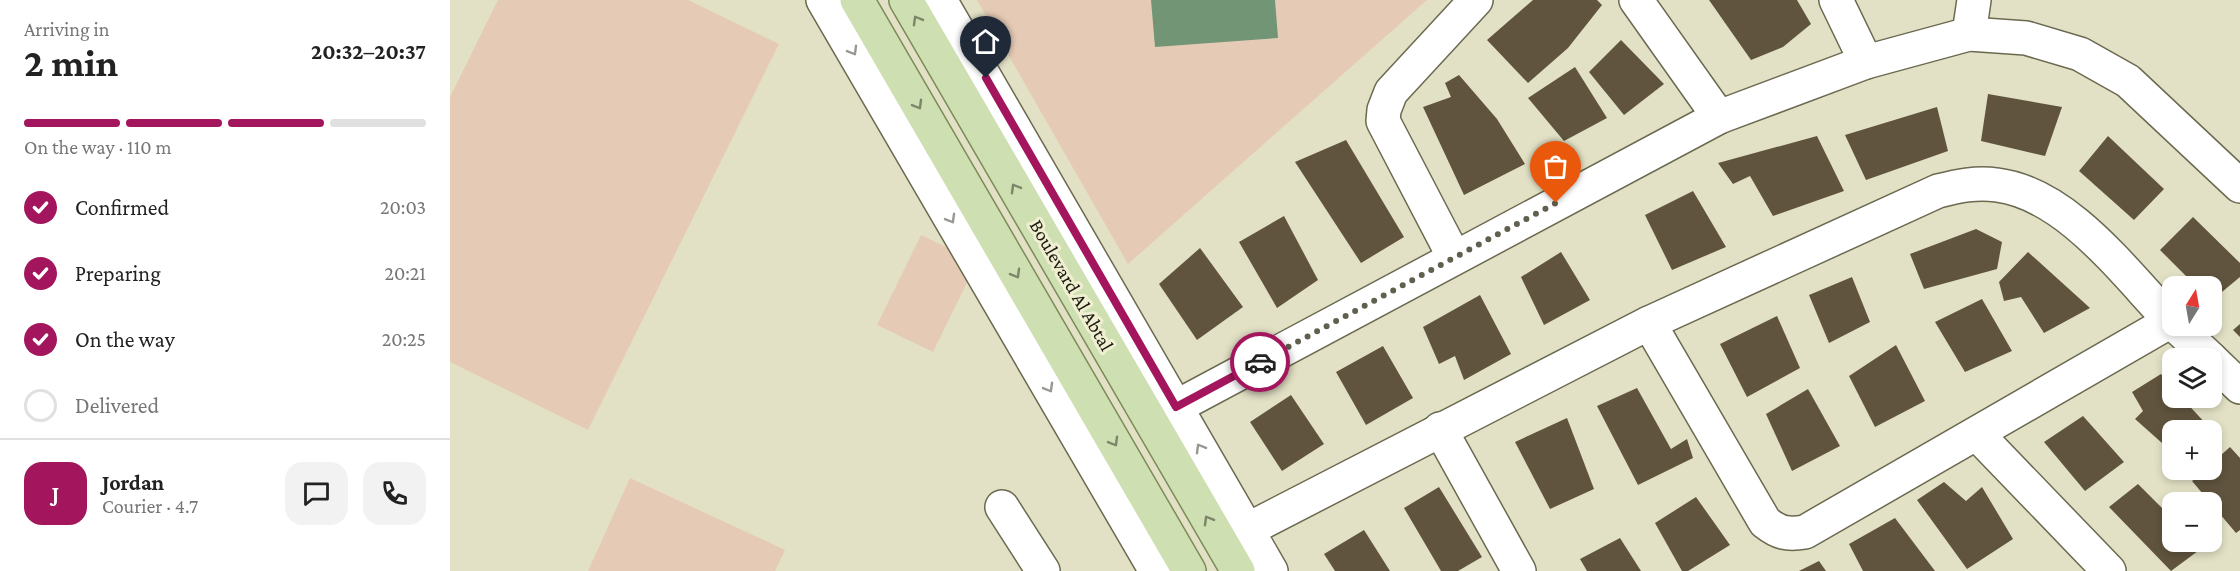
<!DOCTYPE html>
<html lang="en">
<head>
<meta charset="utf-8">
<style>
  :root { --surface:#fff; --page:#f2f2f2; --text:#222; --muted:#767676; --line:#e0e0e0; --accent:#a3165d }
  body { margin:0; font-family:"Crimson Pro",serif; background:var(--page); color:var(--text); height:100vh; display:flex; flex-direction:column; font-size:22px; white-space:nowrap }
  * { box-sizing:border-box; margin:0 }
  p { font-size:20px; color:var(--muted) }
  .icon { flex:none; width:33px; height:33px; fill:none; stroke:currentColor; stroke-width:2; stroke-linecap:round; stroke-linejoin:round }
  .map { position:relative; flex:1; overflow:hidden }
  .sheet { display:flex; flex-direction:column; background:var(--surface); width:450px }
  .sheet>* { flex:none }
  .needle { width:39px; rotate:11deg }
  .tools { position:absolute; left:1712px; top:276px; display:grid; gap:12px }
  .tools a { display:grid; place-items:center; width:60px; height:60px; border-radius:12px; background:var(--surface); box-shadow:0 3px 9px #0003; font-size:30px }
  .pin { position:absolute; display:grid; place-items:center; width:51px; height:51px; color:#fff; margin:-62px -26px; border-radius:50% 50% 50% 0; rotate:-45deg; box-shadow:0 0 6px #0007 }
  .pin .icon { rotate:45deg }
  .courier { position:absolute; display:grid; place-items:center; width:60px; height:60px; margin:-30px; border:4px solid #a3165d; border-radius:50%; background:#fff; color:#222; box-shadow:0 2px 8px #0007 }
  .summary em { font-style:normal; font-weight:700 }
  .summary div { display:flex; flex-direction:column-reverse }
  .summary { display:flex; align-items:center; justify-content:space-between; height:102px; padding:0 24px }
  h1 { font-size:39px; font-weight:700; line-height:45px }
  .bar { display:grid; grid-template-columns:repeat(4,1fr); gap:9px 6px; align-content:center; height:72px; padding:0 24px }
  .bar i { height:8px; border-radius:4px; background:var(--line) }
  .bar .current { background:var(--accent) }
  .bar p { grid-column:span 4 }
  .line { display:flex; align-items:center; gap:15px; padding:0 24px; border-top:2px solid var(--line) }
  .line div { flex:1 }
  .round { display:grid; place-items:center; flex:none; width:63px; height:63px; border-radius:18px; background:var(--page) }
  ol { padding:0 24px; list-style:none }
  li { display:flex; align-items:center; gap:18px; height:66px }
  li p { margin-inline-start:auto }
  li .icon { padding:6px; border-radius:50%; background:var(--accent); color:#fff; stroke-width:4 }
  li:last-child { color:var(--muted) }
  li i { width:33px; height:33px; border:3px solid var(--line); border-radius:50% }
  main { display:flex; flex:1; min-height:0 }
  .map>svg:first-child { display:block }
  .green { fill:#e5cbb6 }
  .water { fill:#729675 }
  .building { fill:#60543e }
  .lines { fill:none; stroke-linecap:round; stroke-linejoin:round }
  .minor-casing { stroke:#6b6950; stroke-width:36 }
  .major-casing { stroke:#7b8c58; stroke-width:36 }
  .minor { stroke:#fff; stroke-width:33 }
  .major { stroke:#cedfb2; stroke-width:33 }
  .oneway { stroke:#7d8669 }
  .oneway2 { stroke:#989893 }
  .done { stroke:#61604f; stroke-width:6; stroke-dasharray:0 10.8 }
  .route { stroke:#a3165d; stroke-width:8 }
  .labels { text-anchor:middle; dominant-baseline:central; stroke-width:6; stroke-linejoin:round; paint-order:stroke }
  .street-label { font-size:20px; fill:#1b1a10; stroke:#f0efd2 }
</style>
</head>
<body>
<main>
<section class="sheet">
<div class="summary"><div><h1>2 min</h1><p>Arriving in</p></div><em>20:32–20:37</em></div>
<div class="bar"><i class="current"></i><i class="current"></i><i class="current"></i><i></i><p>On the way · 110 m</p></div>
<ol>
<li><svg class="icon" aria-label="check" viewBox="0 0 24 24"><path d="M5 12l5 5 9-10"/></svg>Confirmed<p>20:03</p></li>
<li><svg class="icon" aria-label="check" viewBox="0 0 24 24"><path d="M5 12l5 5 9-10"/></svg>Preparing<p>20:21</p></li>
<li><svg class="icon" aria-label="check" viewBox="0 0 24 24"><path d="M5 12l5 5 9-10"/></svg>On the way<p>20:25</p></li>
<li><i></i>Delivered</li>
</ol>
<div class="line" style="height:108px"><b class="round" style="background:var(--accent);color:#fff">J</b><div><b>Jordan</b><p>Courier · 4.7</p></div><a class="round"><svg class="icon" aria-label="chat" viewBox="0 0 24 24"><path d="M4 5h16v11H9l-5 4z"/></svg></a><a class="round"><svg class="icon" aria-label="phone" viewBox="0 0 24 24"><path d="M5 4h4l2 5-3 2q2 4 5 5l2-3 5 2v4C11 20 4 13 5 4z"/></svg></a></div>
</section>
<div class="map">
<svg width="1790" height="571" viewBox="0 0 1790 571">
  <rect width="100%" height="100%" fill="#e3e1c5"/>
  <!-- green -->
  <g class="green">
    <polygon points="48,0 238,0 329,44 138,430 0,362 0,97"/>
    <polygon points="527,0 977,0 678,264"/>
    <polygon points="471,235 527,262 483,352 427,325"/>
    <polygon points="180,478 335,550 325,571 138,571"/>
  </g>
  <!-- water -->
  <polygon class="water" points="701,0 825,0 828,38 705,47"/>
  <!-- building -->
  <g class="building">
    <polygon points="1083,0 1147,0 1152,5 1118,48 1078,83 1037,40"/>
    <polygon points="1259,0 1347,0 1361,24 1333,47 1301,60"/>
    <polygon points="1171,40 1214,84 1174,115 1139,72"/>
    <polygon points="1125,67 1157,118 1114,141 1078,98"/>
    <polygon points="1009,75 1047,119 1075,164 1014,195 973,107 1001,97 995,83"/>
    <polygon points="1538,94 1612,107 1595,156 1531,141"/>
    <polygon points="1487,107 1498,151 1416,180 1395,135"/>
    <polygon points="1367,136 1394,191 1323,216 1300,176 1283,184 1268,163"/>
    <polygon points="1658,136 1714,189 1684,220 1629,171"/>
    <polygon points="896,140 954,237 911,263 845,162"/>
    <polygon points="1243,191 1276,247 1222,270 1195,215"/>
    <polygon points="834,216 868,280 827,308 789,242"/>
    <polygon points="1743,217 1790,263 1790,277 1761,301 1761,286 1746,286 1710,250"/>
    <polygon points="1526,229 1552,242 1547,269 1474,289 1460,254"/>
    <polygon points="750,248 793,307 747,340 709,284"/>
    <polygon points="1111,252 1140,300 1094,325 1071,277"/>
    <polygon points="1578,252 1640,308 1594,333 1571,297 1554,301 1549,282"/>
    <polygon points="1402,277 1420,322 1379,343 1359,295"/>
    <polygon points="1030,295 1061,354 1014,380 1005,356 989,364 973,327"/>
    <polygon points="1532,299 1562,351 1515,372 1485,322"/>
    <polygon points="1327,316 1350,368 1297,397 1270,344"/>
    <polygon points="1790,324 1790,337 1783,330"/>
    <polygon points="1446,345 1475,401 1425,427 1399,376"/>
    <polygon points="933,346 963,398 916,425 886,372"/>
    <polygon points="1711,374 1722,387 1722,398 1732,398 1758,426 1752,430 1722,430 1721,451 1685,419 1693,411 1682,392"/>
    <polygon points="1187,388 1221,449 1237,439 1243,458 1188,485 1147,406"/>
    <polygon points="1358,389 1390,446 1342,471 1316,414"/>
    <polygon points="841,395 874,444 832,471 800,422"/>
    <polygon points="1633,416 1674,462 1635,491 1594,442"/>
    <polygon points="1117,418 1144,489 1100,509 1065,442"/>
    <polygon points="1780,447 1790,458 1790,530 1786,533 1742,481 1755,470 1761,470 1761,464"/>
    <polygon points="1494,482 1516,501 1532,487 1563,539 1517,569 1467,500"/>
    <polygon points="1688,484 1722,518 1722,542 1746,542 1752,548 1721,571 1659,507"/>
    <polygon points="989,487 1032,557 1008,571 991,571 954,508"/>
    <polygon points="1246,497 1280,545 1238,571 1232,571 1205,523"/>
    <polygon points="1445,518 1485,571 1413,571 1399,544"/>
    <polygon points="914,530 940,571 885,571 874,554"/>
    <polygon points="1170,538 1191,571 1137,571 1130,559"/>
    <polygon points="1369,561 1376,571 1349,571"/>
  </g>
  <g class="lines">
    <!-- minor casing -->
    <g class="minor-casing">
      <g id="minor">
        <polyline points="373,0 706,571"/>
        <polyline points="490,0 821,571"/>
        <polyline points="1186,0 1269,117"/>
        <polyline points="1386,0 1416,62"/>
        <polyline points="1519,34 1524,0"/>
        <polyline points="1004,257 933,121 934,110 941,92 1026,0"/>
        <path d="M1199 323 1315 522C1329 533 1337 535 1355 532L1721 321"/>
        <polyline points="1726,326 1760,358"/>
        <polyline points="1761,359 1790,387"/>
        <polyline points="726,407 1269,117 1416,62 1519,34 1576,38 1630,54 1678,81 1790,186"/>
        <polyline points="990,429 1069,571"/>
        <polyline points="1527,434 1659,571"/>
        <polyline points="552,507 593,571"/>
        <path d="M797 530 1199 323 1488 191C1508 186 1526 182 1547 185 1618 194 1675 274 1722 322"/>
      </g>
    </g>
    <!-- major casing -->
    <g class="major-casing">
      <g id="major">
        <polyline points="407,0 739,571"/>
        <polyline points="456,0 788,571"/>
      </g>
    </g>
    <!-- minor -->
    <use href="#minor" class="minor"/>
    <!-- major -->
    <use href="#major" class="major"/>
  </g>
  <!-- one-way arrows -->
  <defs><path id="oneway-chevron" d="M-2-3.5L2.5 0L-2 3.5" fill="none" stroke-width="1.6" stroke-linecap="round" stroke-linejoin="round" transform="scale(1.5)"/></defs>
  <g class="oneway">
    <use href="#oneway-chevron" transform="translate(467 20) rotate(-120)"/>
    <use href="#oneway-chevron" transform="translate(468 105) rotate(60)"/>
    <use href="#oneway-chevron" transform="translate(565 188) rotate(-120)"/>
    <use href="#oneway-chevron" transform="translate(566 274) rotate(60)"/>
    <use href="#oneway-chevron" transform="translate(664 442) rotate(60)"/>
    <use href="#oneway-chevron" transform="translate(758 520) rotate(-120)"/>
  </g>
  <g class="oneway2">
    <use href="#oneway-chevron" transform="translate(403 51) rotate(60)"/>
    <use href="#oneway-chevron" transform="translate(501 219) rotate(60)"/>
    <use href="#oneway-chevron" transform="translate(599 388) rotate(60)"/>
    <use href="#oneway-chevron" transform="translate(750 448) rotate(-120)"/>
  </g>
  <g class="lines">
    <!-- done -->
    <polyline class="done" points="810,362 1106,203"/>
    <!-- route -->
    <polyline class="route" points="536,78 726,407 810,362"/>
  </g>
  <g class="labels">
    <!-- street labels -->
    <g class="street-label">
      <text transform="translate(622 285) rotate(60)">Boulevard Al Abtal</text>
    </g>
  </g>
</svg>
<div class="tools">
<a><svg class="needle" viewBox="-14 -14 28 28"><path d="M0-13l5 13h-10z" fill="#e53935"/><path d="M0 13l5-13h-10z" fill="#767676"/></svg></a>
<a><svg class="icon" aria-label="layers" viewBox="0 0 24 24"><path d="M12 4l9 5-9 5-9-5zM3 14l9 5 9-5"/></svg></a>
<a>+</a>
<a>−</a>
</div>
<div class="pin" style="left:1106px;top:203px;background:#ea580c"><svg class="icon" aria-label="bag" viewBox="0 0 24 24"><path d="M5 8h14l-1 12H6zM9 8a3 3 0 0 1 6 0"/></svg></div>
<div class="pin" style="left:536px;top:78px;background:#1f2937"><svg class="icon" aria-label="home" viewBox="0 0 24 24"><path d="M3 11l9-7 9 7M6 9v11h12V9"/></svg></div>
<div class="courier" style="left:810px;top:362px"><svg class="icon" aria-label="car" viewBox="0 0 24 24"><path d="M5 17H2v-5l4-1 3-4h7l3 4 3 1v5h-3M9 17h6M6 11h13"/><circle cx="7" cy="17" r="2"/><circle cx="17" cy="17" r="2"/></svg></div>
</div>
</main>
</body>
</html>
